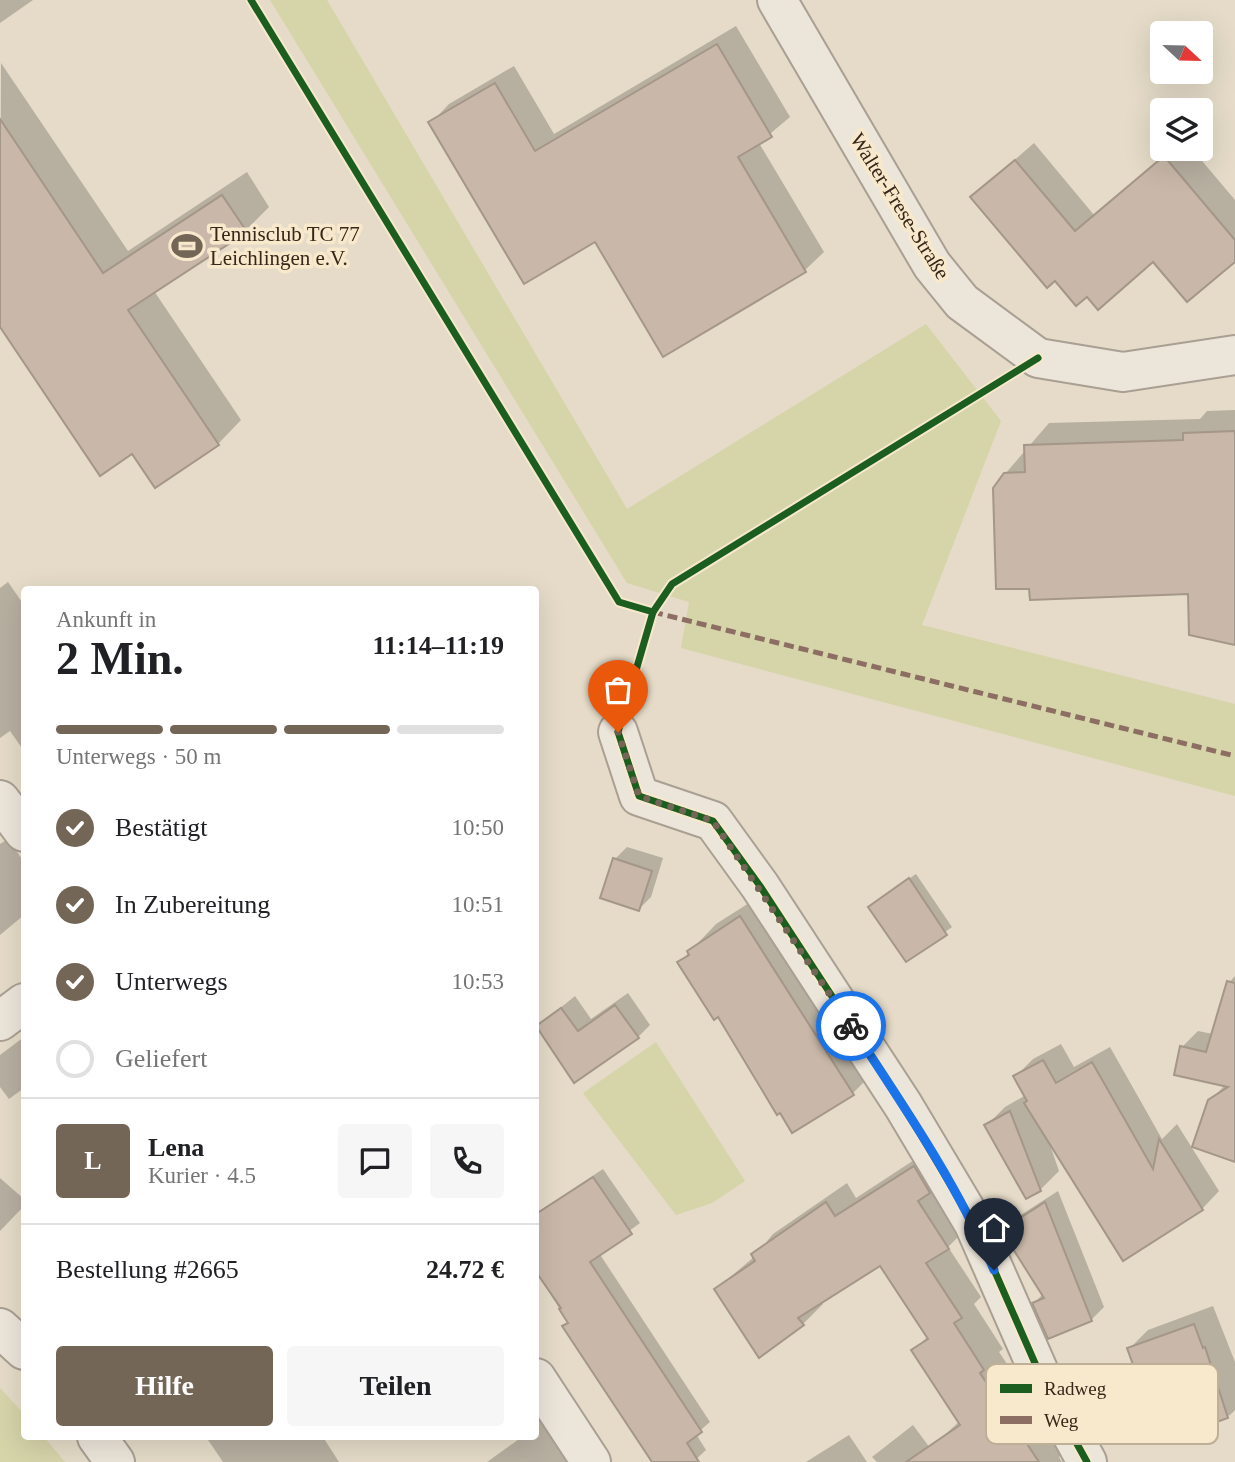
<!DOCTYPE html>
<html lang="de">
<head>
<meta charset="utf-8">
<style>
  :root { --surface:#fff; --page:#f6f6f6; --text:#202124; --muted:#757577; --line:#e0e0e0; --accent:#746657 }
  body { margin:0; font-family:"Times New Roman",serif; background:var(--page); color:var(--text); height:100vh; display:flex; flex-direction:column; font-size:26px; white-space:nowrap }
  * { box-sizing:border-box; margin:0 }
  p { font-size:23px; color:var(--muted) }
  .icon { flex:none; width:38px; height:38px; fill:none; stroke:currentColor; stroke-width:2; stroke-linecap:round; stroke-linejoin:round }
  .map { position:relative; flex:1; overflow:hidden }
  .panel { position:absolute; left:21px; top:586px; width:518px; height:854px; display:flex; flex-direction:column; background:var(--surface); border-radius:7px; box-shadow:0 7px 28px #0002 }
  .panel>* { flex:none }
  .needle { width:46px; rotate:112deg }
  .buttons { position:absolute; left:1150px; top:21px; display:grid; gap:14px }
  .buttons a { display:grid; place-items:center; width:63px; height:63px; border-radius:7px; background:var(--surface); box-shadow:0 7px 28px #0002; font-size:35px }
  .pin { position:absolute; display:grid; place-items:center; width:60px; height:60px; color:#fff; margin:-72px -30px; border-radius:50% 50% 50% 0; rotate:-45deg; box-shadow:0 0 7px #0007 }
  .pin .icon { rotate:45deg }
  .courier { position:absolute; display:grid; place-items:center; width:70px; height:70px; margin:-35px; border:5px solid #1a73e8; border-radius:50%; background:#fff; color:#222; box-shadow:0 2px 9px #0007 }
  .headline em { font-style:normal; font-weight:700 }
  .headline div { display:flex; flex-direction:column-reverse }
  .headline { display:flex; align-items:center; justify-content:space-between; height:119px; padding:0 35px }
  h1 { font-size:46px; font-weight:700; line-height:52px }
  .bar { display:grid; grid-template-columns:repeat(4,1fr); gap:10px 7px; align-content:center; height:84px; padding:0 35px }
  .bar i { height:9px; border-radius:5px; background:var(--line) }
  .bar .active { background:var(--accent) }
  .bar p { grid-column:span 4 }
  .line { display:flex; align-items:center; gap:18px; padding:0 35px; border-top:2px solid var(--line) }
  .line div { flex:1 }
  .round { display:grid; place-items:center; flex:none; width:74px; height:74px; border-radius:7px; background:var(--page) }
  ol { padding:0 35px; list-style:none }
  li { display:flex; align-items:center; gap:21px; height:77px }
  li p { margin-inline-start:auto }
  li .icon { padding:7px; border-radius:50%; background:var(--accent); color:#fff; stroke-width:4 }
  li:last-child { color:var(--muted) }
  li i { width:38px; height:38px; border:4px solid var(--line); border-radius:50% }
  .primary-button { display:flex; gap:14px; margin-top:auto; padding:14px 35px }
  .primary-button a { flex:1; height:80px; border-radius:7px; background:var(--accent); color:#fff; font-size:28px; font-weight:700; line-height:80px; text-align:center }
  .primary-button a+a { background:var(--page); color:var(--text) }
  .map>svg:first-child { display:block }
  .green { fill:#d6d4a9 }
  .shadow { fill:#0003 }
  .building { fill:#c9b8a9; stroke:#a49688; stroke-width:2 }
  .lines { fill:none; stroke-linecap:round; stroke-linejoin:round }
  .minor-casing { stroke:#a99f92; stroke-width:42 }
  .minor { stroke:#ece5da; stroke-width:38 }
  .quiet { stroke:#8d6e63; stroke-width:5; stroke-dasharray:10 5; stroke-linecap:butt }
  .cycleway-casing { stroke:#f8e9cc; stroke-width:11 }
  .cycleway { stroke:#1b5e20; stroke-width:7 }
  .done { stroke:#746657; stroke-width:7; stroke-dasharray:0 12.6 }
  .route { stroke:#1a73e8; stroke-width:9 }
  .labels { text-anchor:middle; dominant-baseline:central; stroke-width:7; stroke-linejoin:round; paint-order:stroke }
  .street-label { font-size:21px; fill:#37271a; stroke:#f8e9cc }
  .poi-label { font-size:21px; fill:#37271a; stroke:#f8e9cc; text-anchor:start }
  .key { fill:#f8e9cc; stroke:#beaf97; stroke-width:2 }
  .key-label { font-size:19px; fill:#37271a }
</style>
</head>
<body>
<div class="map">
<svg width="1235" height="1462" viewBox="0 0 1235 1462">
  <rect width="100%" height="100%" fill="#e5dbc8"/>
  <!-- green -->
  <g class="green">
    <polygon points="270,0 327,0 627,509 926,324 1001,421 922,625 1235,704 1235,796 681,648 689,602 627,583"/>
    <polygon points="656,1042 745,1181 712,1203 676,1215 583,1093"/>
    <polygon points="0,1388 24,1414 24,1437 44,1437 65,1462 0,1462"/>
  </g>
  <!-- shadow -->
  <g class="shadow">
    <polygon points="0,0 33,0 0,23"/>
    <polygon points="736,26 790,117 759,143 824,252 805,270 664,355 595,240 431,123 449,104 514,66 554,134"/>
    <polygon points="1,63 128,251 247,172 269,207 245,231 154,291 241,420 218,444 132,451 0,324"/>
    <polygon points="1034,143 1094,215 1172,149 1192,149 1235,200 1235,259 1153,259 1087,295 1055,278 972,197"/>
    <polygon points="1235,410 1235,643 1189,592 1005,474 1049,423 1200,419 1207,411"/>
    <polygon points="8,582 24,605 24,751 10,731 0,738 0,588"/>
    <polygon points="8,839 24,862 24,915 0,935 0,844"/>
    <polygon points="627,847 663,858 651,897 639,909 615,859"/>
    <polygon points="916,874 952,927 906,960 876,901"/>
    <polygon points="768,891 880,1066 853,1093 719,1015 680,962 716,924"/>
    <polygon points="1235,976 1235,1160 1210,1101 1225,1085 1182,1047 1198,1031 1213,1034 1228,984"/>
    <polygon points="628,993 650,1025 638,1037 537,1027 575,996 591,1019"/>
    <polygon points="24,1037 24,1088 9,1099 0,1087 0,1055"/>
    <polygon points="1061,1044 1074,1067 1110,1047 1162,1139 1177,1124 1219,1191 1202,1209 1048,1139 1059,1171 1040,1190 986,1126 1005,1107 1026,1095 1015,1077 1033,1059"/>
    <polygon points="934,1147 968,1227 948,1247 981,1297 974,1304 1003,1349 999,1352 1065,1451 1059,1457 1062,1462 877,1462 872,1457 913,1425 930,1448 960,1421 914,1350 928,1336 881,1263 821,1302 823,1304 803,1324 716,1289 754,1257 773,1234 847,1183 856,1198"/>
    <polygon points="603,1169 640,1223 599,1253 710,1422 696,1434 706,1450 693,1462 654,1462 536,1271 536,1213"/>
    <polygon points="0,1178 24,1199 24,1206 0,1231"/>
    <polygon points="1058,1191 1104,1307 1091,1320 1034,1303 1043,1294 1003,1230 1016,1218"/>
    <polygon points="1213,1306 1235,1362 1235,1410 1230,1415 1162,1440 1129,1349 1148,1330"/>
    <polygon points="536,1394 580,1462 487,1462 522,1437 536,1437"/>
    <polygon points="849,1435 867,1462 806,1462"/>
    <polygon points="206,1437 323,1437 339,1462 223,1462"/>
  </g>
  <!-- building -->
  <g class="building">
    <polygon points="717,44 772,137 738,157 806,272 663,357 595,242 524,284 428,122 495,83 535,151"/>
    <polygon points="0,119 103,273 222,195 247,232 128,310 219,445 155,488 132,454 100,476 0,327"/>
    <polygon points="1164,156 1235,240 1235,262 1187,302 1153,262 1098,310 1087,297 1076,306 1055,281 1047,288 970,197 1015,160 1075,231"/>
    <polygon points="1235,431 1235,645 1189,635 1188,594 1030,600 1029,589 996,589 993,488 1004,473 1025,472 1024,445 1183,440 1183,433"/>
    <polygon points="613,858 652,871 639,911 600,898"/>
    <polygon points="909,878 947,935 906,962 868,907"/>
    <polygon points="740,916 854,1095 792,1133 780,1113 777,1115 718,1017 714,1020 677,962 689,955 687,951"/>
    <polygon points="1227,981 1235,983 1235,1162 1192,1147 1208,1100 1228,1087 1174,1075 1180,1046 1206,1052"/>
    <polygon points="615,1005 639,1038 574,1083 536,1026 561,1008 578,1031"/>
    <polygon points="1043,1060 1056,1083 1092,1062 1153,1169 1159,1139 1203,1210 1123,1261 1024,1103 1027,1101 1013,1076"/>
    <polygon points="1010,1111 1041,1191 1026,1199 984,1125"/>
    <polygon points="914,1166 930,1193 918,1201 949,1249 926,1263 962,1318 954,1323 984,1370 980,1373 1039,1462 906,1462 960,1425 911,1350 928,1339 880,1266 798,1318 804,1325 759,1358 714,1289 755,1261 751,1254 826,1202 835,1216"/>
    <polygon points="593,1177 632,1234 590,1262 702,1432 687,1443 699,1462 652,1462 562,1326 568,1323 559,1309 561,1308 536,1272 536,1214"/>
    <polygon points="1045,1202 1092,1321 1048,1339 1032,1303 1044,1298 1001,1230"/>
    <polygon points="1194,1324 1203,1348 1205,1347 1228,1418 1161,1442 1127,1348"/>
  </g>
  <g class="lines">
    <!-- minor casing -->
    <g class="minor-casing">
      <g id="minor">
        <polyline points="777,0 932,265 962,302 1038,358 1123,372 1235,355"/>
        <polyline points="618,732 639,796 713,821 760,886 903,1105 974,1224 1045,1386 1087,1462"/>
        <polyline points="0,800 24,832"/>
        <polyline points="0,1021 24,1003"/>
        <polyline points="0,1328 24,1350"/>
        <polyline points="536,1378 591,1462"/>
        <polyline points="97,1437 115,1462"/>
      </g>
    </g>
    <!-- minor -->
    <use href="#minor" class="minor"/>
    <!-- quiet -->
    <polyline class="quiet" points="653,612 1235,756"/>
    <!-- cycleway casing -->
    <g class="cycleway-casing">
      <g id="cycleway">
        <polyline points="251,0 619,602 653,612 618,732 639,796 713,821 760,886 903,1105 974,1224 1045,1386 1087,1462"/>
        <polyline points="653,612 672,584 1038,358"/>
      </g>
    </g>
    <!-- cycleway -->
    <use href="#cycleway" class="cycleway"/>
  </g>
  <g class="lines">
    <!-- done -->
    <polyline class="done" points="618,732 639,796 713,821 851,1026"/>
    <!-- route -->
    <path class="route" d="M851 1026C903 1105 957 1184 994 1270"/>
  </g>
  <!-- icons -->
  <defs>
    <g id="stadium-bare" transform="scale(2.415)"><path d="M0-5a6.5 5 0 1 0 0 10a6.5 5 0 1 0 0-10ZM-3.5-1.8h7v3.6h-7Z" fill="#746657" stroke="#f8e9cc" stroke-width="2.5" paint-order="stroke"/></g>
  </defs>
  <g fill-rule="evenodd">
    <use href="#stadium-bare" x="187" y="246"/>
  </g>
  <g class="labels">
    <!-- street labels -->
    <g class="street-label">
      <text transform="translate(900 206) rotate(58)">Walter-Frese-Straße</text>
    </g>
    <!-- poi labels -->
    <g class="poi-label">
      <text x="210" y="234">Tennisclub TC 77<tspan x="210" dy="24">Leichlingen e.V.</tspan></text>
    </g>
  </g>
  <!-- legend -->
  <rect x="986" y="1364" width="232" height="80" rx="10" class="key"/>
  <rect x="1000" y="1384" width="32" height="9" fill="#1b5e20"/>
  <rect x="1000" y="1416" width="32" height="8" fill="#8d6e63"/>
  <g class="key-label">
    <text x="1044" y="1395">Radweg</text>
    <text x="1044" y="1427">Weg</text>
  </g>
</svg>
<div class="buttons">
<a><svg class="needle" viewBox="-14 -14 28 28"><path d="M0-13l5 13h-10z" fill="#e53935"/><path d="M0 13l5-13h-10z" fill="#757577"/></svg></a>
<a><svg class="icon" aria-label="layers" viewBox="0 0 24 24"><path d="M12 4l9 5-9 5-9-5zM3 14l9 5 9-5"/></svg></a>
</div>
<div class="pin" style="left:618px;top:732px;background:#ea580c"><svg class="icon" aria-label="bag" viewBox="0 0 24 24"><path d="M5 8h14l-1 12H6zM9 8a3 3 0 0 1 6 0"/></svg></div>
<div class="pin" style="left:994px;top:1270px;background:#1f2937"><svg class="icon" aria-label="home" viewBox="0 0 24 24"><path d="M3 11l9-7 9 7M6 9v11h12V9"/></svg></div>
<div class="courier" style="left:851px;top:1026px"><svg class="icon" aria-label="bike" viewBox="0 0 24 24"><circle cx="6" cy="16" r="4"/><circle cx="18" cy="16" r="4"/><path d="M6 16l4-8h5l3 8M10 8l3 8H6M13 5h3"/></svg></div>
<section class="panel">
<div class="headline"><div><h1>2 Min.</h1><p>Ankunft in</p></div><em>11:14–11:19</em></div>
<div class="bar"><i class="active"></i><i class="active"></i><i class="active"></i><i></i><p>Unterwegs · 50 m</p></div>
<ol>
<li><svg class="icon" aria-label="check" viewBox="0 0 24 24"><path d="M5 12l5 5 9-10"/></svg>Bestätigt<p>10:50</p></li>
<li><svg class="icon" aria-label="check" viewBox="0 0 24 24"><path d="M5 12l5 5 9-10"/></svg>In Zubereitung<p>10:51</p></li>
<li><svg class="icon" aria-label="check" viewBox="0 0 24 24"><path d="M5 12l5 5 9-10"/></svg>Unterwegs<p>10:53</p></li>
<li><i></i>Geliefert</li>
</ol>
<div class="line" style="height:126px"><b class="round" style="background:var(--accent);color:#fff">L</b><div><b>Lena</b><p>Kurier · 4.5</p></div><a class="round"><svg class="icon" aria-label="chat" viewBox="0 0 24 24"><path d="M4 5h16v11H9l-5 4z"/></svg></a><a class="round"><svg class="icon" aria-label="phone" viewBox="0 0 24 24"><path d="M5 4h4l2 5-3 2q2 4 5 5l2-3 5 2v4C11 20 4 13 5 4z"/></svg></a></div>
<div class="line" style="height:91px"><div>Bestellung #2665</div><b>24.72 €</b></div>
<div class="primary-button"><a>Hilfe</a><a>Teilen</a></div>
</section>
</div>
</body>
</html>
